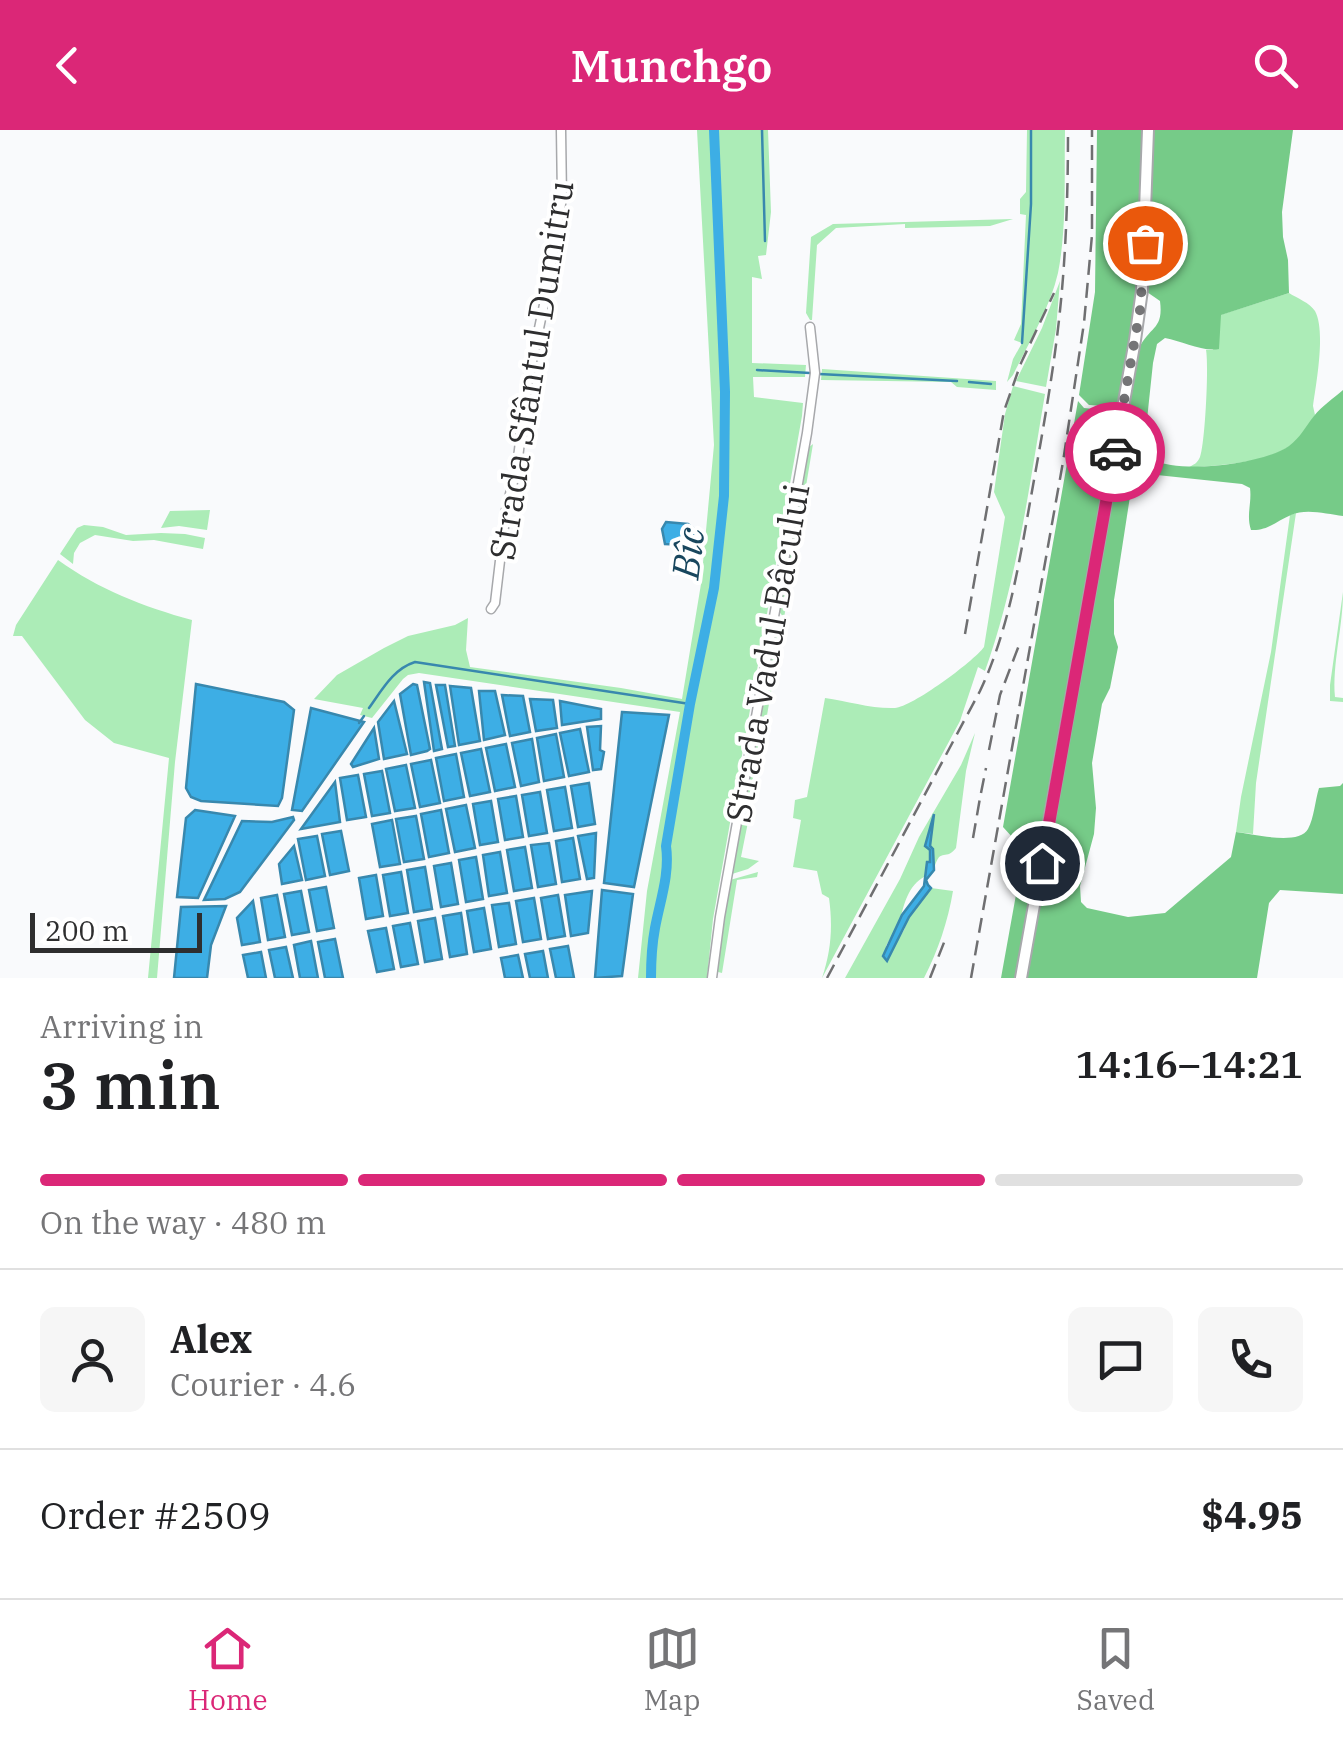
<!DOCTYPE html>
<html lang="en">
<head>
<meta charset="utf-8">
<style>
  :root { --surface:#fff; --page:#f6f6f6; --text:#202124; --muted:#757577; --line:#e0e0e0; --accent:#db2777 }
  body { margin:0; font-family:"IBM Plex Serif",serif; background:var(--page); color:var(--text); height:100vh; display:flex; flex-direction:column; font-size:38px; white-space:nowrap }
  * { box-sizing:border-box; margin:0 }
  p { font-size:32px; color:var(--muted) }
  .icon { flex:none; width:55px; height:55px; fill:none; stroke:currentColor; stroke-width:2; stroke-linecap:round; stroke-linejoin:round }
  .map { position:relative; height:848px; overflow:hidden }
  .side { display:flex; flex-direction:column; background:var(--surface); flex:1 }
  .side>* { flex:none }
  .scale { position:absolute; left:30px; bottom:25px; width:172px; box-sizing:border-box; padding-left:10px; border:5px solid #2e2e2f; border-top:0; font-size:28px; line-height:35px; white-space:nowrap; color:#2e2e2f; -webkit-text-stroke:8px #fff; paint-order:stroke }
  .pin { position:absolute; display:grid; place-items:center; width:85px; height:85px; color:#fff; margin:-42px; border:5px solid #fff; border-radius:50%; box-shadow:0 2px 10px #0007 }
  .courier { position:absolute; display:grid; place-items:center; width:100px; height:100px; margin:-50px; border:8px solid #db2777; border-radius:50%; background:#fff; color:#222; box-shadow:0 2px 12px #0007 }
  .head em { font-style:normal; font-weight:600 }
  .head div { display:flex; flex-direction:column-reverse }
  .head { display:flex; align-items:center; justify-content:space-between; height:170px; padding:0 40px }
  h1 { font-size:65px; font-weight:600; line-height:75px }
  .bar { display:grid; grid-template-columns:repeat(4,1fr); gap:15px 10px; align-content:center; height:120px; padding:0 40px }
  .bar i { height:12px; border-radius:8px; background:var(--line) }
  .bar .on { background:var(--accent) }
  .bar p { grid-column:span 4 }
  .line { display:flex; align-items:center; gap:25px; padding:0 40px; border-top:2px solid var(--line) }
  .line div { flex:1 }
  .round { display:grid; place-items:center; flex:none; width:105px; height:105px; border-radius:15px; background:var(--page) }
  header { display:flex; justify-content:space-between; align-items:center; height:130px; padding:0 40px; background:var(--accent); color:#fff; font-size:45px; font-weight:600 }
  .tabs { display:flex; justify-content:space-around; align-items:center; height:140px; border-top:2px solid var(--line); background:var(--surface); font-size:28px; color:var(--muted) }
  .tabs a { display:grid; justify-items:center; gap:5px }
  .tabs .on { color:var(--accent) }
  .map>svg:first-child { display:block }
  .green { fill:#acecb7 }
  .forest { fill:#76cb88 }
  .water { fill:#3daee5; stroke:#3888ae; stroke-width:2.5 }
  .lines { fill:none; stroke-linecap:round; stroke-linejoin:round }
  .stream { stroke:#3888ae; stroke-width:2.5 }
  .river { stroke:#3daee5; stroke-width:10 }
  .minor-casing { stroke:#a7a8ab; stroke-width:11 }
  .major-casing { stroke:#a7a8ab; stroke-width:14 }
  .minor { stroke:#fff; stroke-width:8 }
  .major { stroke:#fff; stroke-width:10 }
  .rail { stroke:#6f6f71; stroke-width:2.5; stroke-dasharray:15 8; stroke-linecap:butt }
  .done { stroke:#757577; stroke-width:10; stroke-dasharray:0 18 }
  .route { stroke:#db2777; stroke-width:12 }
  .labels { text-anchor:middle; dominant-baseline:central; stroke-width:8; stroke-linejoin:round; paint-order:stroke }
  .street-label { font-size:35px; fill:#2e2e2f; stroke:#fff }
  .water-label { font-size:38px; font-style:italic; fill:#19475e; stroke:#fff }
</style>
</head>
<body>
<header><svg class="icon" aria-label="back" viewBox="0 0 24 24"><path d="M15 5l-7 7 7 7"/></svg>Munchgo<svg class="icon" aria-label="search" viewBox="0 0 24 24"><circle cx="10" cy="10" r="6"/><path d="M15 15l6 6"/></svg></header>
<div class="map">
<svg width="1343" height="848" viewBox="0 0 1343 848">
  <rect width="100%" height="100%" fill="#f9fafc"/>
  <!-- green -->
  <g class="green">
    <polygon points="697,0 768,0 771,82 766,125 758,126 762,149 752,147 752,233 806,235 805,247 753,247 754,267 803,273 802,286 713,789 707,848 638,848 647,761 680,582 419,543 408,545 403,549 372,588 360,585 363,578 314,569 337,545 384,518 408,506 455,495 468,488 466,520 470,537 621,558 682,569 701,454 714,315"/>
    <path d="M1027 0H1065C1064 47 1067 97 1058 143 1050 178 1029 212 1013 245L1007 252 1013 229 1022 213 1014 210 1021 194 1026 85 1020 84V69L1026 62Z"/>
    <polygon points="1013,89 990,96 905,98 905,94 836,98 817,115 812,190 810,190 806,183 811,107 833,94"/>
    <polygon points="1060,151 1056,199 1046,257 1016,251 1042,198"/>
    <path d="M1289 163C1297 168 1310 173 1315 181 1326 201 1316 254 1313 276L1315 285C1308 296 1301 308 1290 316 1264 334 1219 335 1188 338 1194 334 1197 334 1200 327 1205 314 1209 235 1206 220H1213L1220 185Z"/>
    <polygon points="822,239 996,251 996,260 957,257 951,252 821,250"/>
    <path d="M1013 256 1045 264C1029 357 1017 452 985 541L978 537 960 591 822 848C831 821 833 797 829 768L822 764 817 741 793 737 801 690 793 688 795 670 807 667 825 568C847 571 872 579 895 578 912 577 973 532 984 517L1005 387 994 362 1005 284Z"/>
    <polygon points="813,314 784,488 778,480 808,318"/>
    <polygon points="210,380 207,400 179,396 161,398 170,381"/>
    <polygon points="1296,383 1256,653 1253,704 1236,702 1241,667 1271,522 1290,385"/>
    <polygon points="84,395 103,397 126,405 161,403 185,404 205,408 203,419 154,410 133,411 95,405 80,413 74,423 73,434 60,424 77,398"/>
    <path d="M58 430C98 459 144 477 192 490L175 632 157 848H148L169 628 114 613 85 590 22 506H13L16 495Z"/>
    <path d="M1343 462C1343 497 1332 534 1335 567L1343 568V572L1330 571V555Z"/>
    <polygon points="779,492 783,493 750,683 742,681 775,497"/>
    <path d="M975 603 966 641 956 718C944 733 940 714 933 743 911 750 906 767 901 786 899 796 891 807 886 816L889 824 904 800 909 787 931 758 953 761C948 791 938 821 924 848H845L900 749 919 707 961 635Z"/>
    <polygon points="744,686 749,687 741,727 759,731 748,739 732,744 742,687"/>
    <polygon points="758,742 757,747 737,750 722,843 718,842 716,836 730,750"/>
  </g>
  <!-- forest -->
  <g class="forest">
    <polygon points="1097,0 1143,0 1137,162 1118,277 1089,275 1079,265 1095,162"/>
    <path d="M1151 0H1293L1282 82 1283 107 1288 130 1289 163 1221 185 1219 219C1202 222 1182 211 1165 208L1157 214 1153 233 1144 318C1147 323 1148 327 1153 330 1182 344 1263 334 1289 316 1300 308 1306 296 1314 286 1322 276 1334 268 1343 260V386C1327 384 1306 378 1291 385 1276 391 1268 401 1251 400 1246 385 1252 373 1250 358L1242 354 1157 345 1141 350 1131 360 1114 470V504L1118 517 1110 558 1102 574 1092 633 1096 678 1094 704 1080 756 1081 772 1087 778 1128 787 1165 783 1231 727 1236 702C1253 704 1299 716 1308 699 1314 688 1315 671 1319 658L1340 656 1343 653V764L1280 760 1269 773 1257 848H1026L1137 223C1148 195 1164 202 1160 171L1147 162Z"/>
    <polygon points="1078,271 1084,278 1114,281 1116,285 1015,848 1001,848 1024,720 1003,697"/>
  </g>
  <!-- water -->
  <g class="water">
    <polygon points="666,392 688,394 693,398 693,411 688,415 665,414 662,399"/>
    <polygon points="424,552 430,553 442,619 434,621"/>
    <polygon points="196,554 284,572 294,580 282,668 278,676 201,671 191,667 186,658"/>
    <polygon points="413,554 417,555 430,619 427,621 411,625 400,564"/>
    <polygon points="436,555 445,555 455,616 448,617"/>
    <polygon points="450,556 471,558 480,611 459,615"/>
    <polygon points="479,561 495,561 505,605 484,610"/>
    <polygon points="502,565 523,566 530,602 510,606"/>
    <polygon points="530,569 553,570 557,598 536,601"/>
    <polygon points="394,571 407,624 384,629 378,592"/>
    <polygon points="560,571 601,579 601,589 562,595"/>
    <polygon points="311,578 364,592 302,681 292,680"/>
    <polygon points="622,582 669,585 634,757 604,753"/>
    <polygon points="601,596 600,620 604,622 601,639 593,640 587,597"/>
    <polygon points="374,598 379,629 353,637 351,634"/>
    <polygon points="580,599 589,642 569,646 560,603"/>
    <polygon points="556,604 564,647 544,651 537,608"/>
    <polygon points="532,609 539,652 521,656 512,613"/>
    <polygon points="506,614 515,657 495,661 486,618"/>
    <polygon points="481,619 490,662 470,666 461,623"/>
    <polygon points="456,624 464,667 444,671 436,628"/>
    <polygon points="431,630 440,673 420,677 411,634"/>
    <polygon points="406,635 415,678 395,681 386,639"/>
    <polygon points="382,641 390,683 372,686 364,644"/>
    <polygon points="358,645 366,687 347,690 340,648"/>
    <polygon points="335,652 340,692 301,699"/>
    <polygon points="589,653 595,694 578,697 571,656"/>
    <polygon points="565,657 572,698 554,701 547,660"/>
    <polygon points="540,662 547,703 529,706 522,665"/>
    <polygon points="516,666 523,707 505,710 498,669"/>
    <polygon points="491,671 498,712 480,715 473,674"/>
    <polygon points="466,675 475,718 455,722 446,679"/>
    <polygon points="195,680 235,686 198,768 177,767 186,688"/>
    <polygon points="441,680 449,723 429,727 421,684"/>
    <polygon points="934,684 930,716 933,719 934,740 926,750 928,755 931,758 909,787 887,831 883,826 902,785 924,756 927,732 930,732 930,720 925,716"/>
    <polygon points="416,686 424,729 404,732 396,689"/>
    <polygon points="293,687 294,690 240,762 225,769 204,770 242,691 272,692"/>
    <polygon points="392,690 400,734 380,737 372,694"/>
    <polygon points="341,701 349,741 330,745 322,704"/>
    <polygon points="596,703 594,748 587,749 578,706"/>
    <polygon points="317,706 325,746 306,750 298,709"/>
    <polygon points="573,708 580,749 562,752 556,711"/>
    <polygon points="549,713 556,754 538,757 531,715"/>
    <polygon points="294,716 302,750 282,754 279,734"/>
    <polygon points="525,717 532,758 514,761 507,720"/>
    <polygon points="500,722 507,763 489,766 483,725"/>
    <polygon points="476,727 483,769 466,772 459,730"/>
    <polygon points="451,733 458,774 441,777 434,736"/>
    <polygon points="425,737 432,779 414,782 407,740"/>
    <polygon points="401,742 408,783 390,786 383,745"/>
    <polygon points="376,745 383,786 366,789 359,748"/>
    <polygon points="326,757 334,798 317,801 309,760"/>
    <polygon points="602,760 633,764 622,846 595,848"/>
    <polygon points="301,761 309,802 292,805 284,764"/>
    <polygon points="592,761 588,803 571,806 565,765"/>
    <polygon points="277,765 285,807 268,810 261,768"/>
    <polygon points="558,765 565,806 548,809 541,768"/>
    <polygon points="534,768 541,809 523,812 516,771"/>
    <polygon points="253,771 260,812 242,815 237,788"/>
    <polygon points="509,773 516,814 499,817 492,775"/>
    <polygon points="226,776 211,815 207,848 174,848 181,777"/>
    <polygon points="484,778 491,819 474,822 467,781"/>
    <polygon points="461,783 467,824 450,827 443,786"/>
    <polygon points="435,788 442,829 425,832 418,791"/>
    <polygon points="410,793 418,834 401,837 393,796"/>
    <polygon points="386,798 394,839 377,842 368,801"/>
    <polygon points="335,809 343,848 325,848 318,812"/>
    <polygon points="311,811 318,848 300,848 294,815"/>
    <polygon points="568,816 574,848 556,848 550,819"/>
    <polygon points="286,817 293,848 275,848 269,820"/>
    <polygon points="543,821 548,848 530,848 525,824"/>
    <polygon points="261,822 266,848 248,848 243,825"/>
    <polygon points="518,825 523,848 505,848 501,828"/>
  </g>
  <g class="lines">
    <!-- stream -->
    <g class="stream">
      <polyline points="762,0 765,111"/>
      <polyline points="1022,213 1031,74 1031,0"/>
      <polyline points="757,240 810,243"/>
      <polyline points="819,244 957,251"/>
      <polyline points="969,252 991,254"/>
      <path d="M369 578C382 560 393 539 415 532L690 574"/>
      <polyline points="359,593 364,586"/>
    </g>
    <!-- river -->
    <path class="river" d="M651 848C651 831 652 814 655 798 660 771 670 744 666 716L690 574 714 458 724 366 725 262 714 0"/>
    <!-- minor casing -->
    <g class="minor-casing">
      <g id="minor">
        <polyline points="491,479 495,473 506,380 517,336 527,255 545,170 562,68 561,0"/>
        <polyline points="712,848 720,787 807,303 815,243 810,197"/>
      </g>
    </g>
    <!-- major casing -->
    <g class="major-casing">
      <polyline id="major" points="1021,848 1135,210 1142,160 1148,0"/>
    </g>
    <!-- minor -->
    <use href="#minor" class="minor"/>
    <!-- major -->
    <use href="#major" class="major"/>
    <!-- rail -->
    <g class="rail">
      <polyline points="965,504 1004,281 1021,233 1054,163"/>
      <polyline points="989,620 1000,565 1021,510"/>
      <polyline points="981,663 986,638"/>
      <polyline points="973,708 980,668"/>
      <path d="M827 848 980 561C1007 504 1018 440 1029 378 1040 316 1052 253 1059 190 1066 127 1068 64 1068 0"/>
      <polyline points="930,848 945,810"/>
      <polyline points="971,848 1063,332 1084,193 1092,105 1092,0"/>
    </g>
  </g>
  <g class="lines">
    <!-- done -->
    <polyline class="done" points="1115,322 1140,180 1145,113"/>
    <!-- route -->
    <polyline class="route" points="1042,733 1115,322"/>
  </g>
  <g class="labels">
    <!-- street labels -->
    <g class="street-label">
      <text transform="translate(531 240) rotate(-81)">Strada Sfântul Dumitru</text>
      <text transform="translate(767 523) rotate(-80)">Strada Vadul Bâcului</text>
    </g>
    <!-- water labels -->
    <g class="water-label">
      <text transform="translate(687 423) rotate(-83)">Bîc</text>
    </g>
  </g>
</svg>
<div class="scale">200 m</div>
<div class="pin" style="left:1145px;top:113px;background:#ea580c"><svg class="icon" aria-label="bag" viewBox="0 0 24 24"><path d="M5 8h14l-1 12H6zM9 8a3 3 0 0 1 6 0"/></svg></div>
<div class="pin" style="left:1042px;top:733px;background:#1f2937"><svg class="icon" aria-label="home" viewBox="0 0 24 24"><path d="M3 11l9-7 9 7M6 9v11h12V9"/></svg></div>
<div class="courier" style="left:1115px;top:322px"><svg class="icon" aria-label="car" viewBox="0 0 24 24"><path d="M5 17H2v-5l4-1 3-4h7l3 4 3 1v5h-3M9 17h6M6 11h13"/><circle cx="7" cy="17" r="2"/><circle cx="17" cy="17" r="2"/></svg></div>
</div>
<section class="side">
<div class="head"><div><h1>3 min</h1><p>Arriving in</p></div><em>14:16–14:21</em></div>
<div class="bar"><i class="on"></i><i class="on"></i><i class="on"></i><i></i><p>On the way · 480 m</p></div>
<div class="line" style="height:180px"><a class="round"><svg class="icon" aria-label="person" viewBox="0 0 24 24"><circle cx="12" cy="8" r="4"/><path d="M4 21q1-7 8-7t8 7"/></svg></a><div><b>Alex</b><p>Courier · 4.6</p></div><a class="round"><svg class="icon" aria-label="chat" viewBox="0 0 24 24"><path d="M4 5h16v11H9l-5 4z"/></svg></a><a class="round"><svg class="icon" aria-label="phone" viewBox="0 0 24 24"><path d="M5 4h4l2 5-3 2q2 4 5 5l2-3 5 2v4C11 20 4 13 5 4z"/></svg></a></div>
<div class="line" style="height:130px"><div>Order #2509</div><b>$4.95</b></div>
</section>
<nav class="tabs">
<a class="on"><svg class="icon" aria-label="home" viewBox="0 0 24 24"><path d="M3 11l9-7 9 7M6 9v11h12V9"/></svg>Home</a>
<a><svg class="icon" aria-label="map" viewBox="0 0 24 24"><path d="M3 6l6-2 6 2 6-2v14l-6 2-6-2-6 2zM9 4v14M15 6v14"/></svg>Map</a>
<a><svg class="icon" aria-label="saved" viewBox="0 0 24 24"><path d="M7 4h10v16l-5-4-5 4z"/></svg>Saved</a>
</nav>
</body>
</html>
